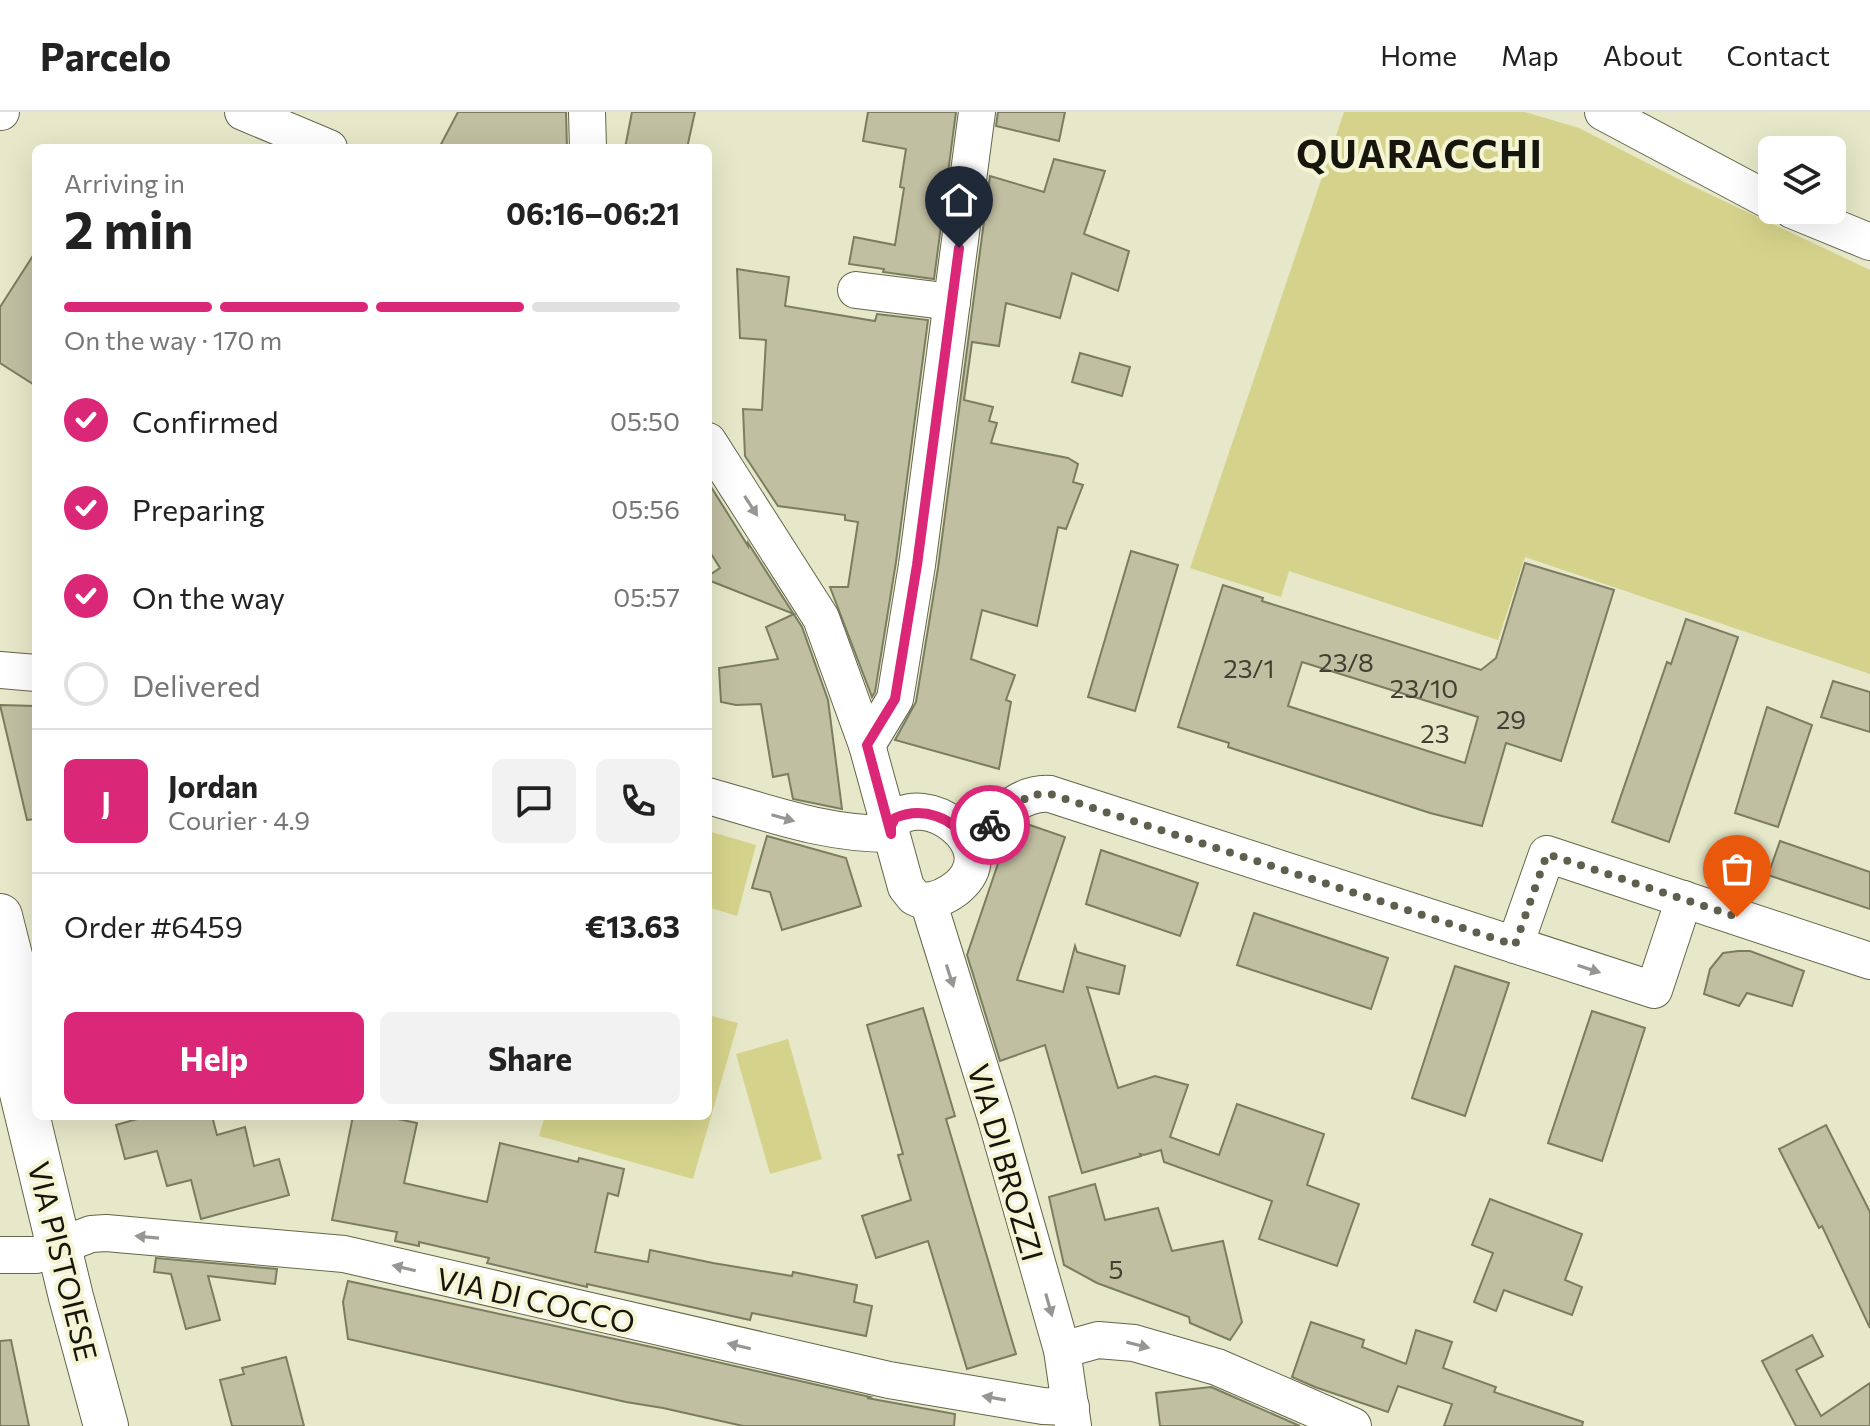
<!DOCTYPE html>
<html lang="en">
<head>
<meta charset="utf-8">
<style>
  :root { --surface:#fff; --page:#f2f2f2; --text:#222; --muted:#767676; --line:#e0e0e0; --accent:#db2777 }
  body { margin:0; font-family:Commissioner,sans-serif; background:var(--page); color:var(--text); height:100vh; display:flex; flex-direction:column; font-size:30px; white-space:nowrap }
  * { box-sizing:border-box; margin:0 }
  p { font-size:26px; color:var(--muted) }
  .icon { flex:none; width:44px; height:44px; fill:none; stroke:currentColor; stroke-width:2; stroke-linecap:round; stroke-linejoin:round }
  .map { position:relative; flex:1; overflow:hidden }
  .drawer { position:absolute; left:32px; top:32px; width:680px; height:976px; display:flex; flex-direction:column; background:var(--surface); border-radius:12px; box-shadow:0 8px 32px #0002 }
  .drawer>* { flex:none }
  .controls { position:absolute; left:1758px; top:24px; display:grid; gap:16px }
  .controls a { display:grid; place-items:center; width:88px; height:88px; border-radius:12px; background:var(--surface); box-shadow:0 8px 32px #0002; font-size:40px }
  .pin { position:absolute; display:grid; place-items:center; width:68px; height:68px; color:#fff; margin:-82px -34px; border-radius:50% 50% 50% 0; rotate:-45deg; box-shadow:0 0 8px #0007 }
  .pin .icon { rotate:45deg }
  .courier { position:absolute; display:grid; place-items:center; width:80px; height:80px; margin:-40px; border:6px solid #db2777; border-radius:50%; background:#fff; color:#222; box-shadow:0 2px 10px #0007 }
  .headline em { font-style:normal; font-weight:700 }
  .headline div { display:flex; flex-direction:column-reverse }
  .headline { display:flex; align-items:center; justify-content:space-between; height:136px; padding:0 32px }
  h1 { font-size:52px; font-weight:700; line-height:60px }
  .bar { display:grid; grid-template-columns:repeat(4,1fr); gap:12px 8px; align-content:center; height:96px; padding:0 32px }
  .bar i { height:10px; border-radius:6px; background:var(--line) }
  .bar .current { background:var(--accent) }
  .bar p { grid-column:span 4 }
  .line { display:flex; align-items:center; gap:20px; padding:0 32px; border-top:2px solid var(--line) }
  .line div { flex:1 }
  .round { display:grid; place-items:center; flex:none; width:84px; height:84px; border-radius:12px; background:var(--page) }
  ol { padding:0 32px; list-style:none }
  li { display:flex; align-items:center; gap:24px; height:88px }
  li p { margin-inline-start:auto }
  li .icon { padding:8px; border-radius:50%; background:var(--accent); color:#fff; stroke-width:4 }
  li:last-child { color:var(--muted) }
  li i { width:44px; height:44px; border:4px solid var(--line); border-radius:50% }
  .button { display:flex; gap:16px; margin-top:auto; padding:16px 32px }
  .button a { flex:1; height:92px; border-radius:12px; background:var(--accent); color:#fff; font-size:32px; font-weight:700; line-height:92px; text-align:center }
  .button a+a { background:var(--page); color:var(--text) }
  header { display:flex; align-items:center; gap:48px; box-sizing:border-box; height:112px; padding:0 40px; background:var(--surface); border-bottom:2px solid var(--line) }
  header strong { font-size:38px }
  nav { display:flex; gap:44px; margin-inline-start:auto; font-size:28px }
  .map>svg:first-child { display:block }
  .green { fill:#d5d38b }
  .building { fill:#c0bfa2; stroke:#7c7c60; stroke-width:2; fill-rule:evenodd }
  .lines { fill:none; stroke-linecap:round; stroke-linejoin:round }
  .minor-casing { stroke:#65654a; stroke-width:38 }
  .primary-casing { stroke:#65654a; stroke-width:46 }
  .minor { stroke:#fff; stroke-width:36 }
  .primary { stroke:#fff; stroke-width:44 }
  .oneway { fill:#979692 }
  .done { stroke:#605f4e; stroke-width:8; stroke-dasharray:0 14.4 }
  .route { stroke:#db2777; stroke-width:10 }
  .labels { text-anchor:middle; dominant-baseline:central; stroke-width:8; stroke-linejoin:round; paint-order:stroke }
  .number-label { font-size:26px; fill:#414032 }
  .street-label { font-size:30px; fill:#17160c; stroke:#f5f5d6 }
  .district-label { font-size:38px; font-weight:bold; letter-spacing:2px; fill:#17160c; stroke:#f5f5d6 }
</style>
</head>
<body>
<header>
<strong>Parcelo</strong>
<nav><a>Home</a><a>Map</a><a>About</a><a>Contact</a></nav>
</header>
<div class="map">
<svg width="1870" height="1314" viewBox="0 0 1870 1314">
  <rect width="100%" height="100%" fill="#e7e7c9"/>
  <!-- green -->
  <g class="green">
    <polygon points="1344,0 1525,0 1579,16 1686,71 1870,158 1870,562 1525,445 1498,528 1289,459 1281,485 1190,456"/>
    <polygon points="708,719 756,733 737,804 708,795"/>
    <polygon points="708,903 738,911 693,1067 539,1024 545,1004 708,1004"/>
    <polygon points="788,927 822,1047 770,1062 736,942"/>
  </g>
  <!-- building -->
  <g class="building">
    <polygon points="458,0 566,0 567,36 439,36"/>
    <polygon points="632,0 695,0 687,36 625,36"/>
    <polygon points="868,0 956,0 934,167 883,160 884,157 849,152 854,125 895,133 904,76 900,75 906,37 863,29"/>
    <polygon points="998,0 1065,0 1059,29 996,14"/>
    <polygon points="1054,47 1105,59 1084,122 1129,139 1118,179 1072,161 1060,206 1006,191 999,234 972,230 964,288 993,295 989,309 997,311 991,331 1068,346 1078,352 1073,370 1083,373 1066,417 1058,415 1037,514 982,498 971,547 1015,563 1006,588 1011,590 999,657 895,628 916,590 938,456 990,64 1044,80"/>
    <polygon points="36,139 36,274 0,251 0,195"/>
    <polygon points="737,157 789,165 785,194 875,209 877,202 928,208 896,450 875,580 872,585 830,475 848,475 858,410 845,408 845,403 778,394 745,344 743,297 762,298 766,228 740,226"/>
    <polygon points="1080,241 1130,255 1122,284 1072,270"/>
    <polygon points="708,370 748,434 748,431 802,515 828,588 842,697 793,687 788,662 773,665 761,592 736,593 721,590 719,556 778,547 766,515 794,502 708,468 708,464 720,456 708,437"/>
    <polygon points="1131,439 1178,453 1135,599 1088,585"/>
    <path d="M1525 451 1614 478 1561 649 1506 631 1482 714 1430 701 1228 635 1229 631 1178 615 1223 473 1263 486 1262 489 1481 558 1496 546ZM1302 550 1478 605 1465 651 1288 594Z"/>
    <polygon points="1686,507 1738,525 1669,730 1612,710 1667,550 1671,552"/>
    <polygon points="1833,569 1870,580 1870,620 1821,605"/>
    <polygon points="0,593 36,594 36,707 27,708"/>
    <polygon points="1767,595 1812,613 1778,715 1735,701"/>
    <polygon points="1024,711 1065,725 1017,868 1063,880 1075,834 1077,840 1125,854 1119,882 1087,875 1118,976 1155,964 1188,973 1170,1025 1219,1043 1237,992 1324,1022 1307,1073 1359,1092 1337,1154 1259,1127 1272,1089 1164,1050 1161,1038 1144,1043 1140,1042 1141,1044 1082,1061 1045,933 1000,949 967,843 1007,725"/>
    <polygon points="767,724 846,746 861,794 782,818 770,780 752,776"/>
    <polygon points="1780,729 1870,760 1870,797 1768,763"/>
    <polygon points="1101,738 1198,771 1180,824 1086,792"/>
    <polygon points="1254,801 1388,846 1371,897 1237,853"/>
    <polygon points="1738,839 1750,839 1804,859 1792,894 1747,881 1739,894 1704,882 1710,857 1723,841"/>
    <polygon points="1455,854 1509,871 1465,1004 1412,986"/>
    <polygon points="923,896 955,1004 946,1007 1016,1242 967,1257 928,1129 876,1146 862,1104 911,1088 898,1043 903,1042 867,913"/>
    <polygon points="1592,899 1645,916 1602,1049 1548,1031"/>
    <polygon points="148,1004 212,1004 217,1023 245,1015 254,1054 279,1047 289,1083 201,1107 191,1068 167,1074 157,1039 125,1047 116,1013"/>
    <polygon points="353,1004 383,1004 417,1011 404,1071 487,1090 500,1031 578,1050 579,1046 624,1057 618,1084 608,1081 595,1140 648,1150 650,1138 713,1151 792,1164 793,1160 857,1173 854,1190 872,1194 866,1224 752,1201 750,1208 587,1172 587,1175 487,1151 489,1146 419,1130 419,1134 395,1129 397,1120 332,1108"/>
    <polygon points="1826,1013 1870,1100 1870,1216 1822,1114 1819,1116 1779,1037"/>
    <polygon points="1095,1072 1105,1108 1158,1096 1172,1139 1223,1129 1242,1210 1230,1228 1190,1211 1189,1205 1097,1171 1064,1153 1049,1085"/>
    <polygon points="1490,1087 1582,1122 1565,1168 1582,1175 1572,1203 1504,1178 1496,1199 1474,1190 1493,1141 1472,1133"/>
    <polygon points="156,1146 277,1157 275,1172 208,1164 220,1208 186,1217 171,1162 154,1160"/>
    <polygon points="348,1169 656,1236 870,1285 867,1286 955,1302 954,1314 743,1314 663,1296 626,1290 348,1227 343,1190"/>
    <polygon points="1311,1210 1364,1228 1362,1235 1406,1252 1416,1218 1452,1230 1443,1256 1496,1275 1494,1280 1583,1310 1582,1314 1444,1314 1452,1292 1398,1274 1388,1300 1315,1275 1292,1265"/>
    <polygon points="1812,1223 1823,1244 1796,1258 1821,1304 1870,1271 1870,1314 1796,1314 1762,1249"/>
    <polygon points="11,1228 29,1314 0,1314 0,1229"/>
    <polygon points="286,1245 304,1314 232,1314 220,1268 244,1262 242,1256"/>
    <polygon points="1211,1275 1300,1314 1160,1314 1156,1281"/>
  </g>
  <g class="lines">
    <!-- minor casing -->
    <g class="minor-casing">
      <g id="minor">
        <polyline points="0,0 1,0"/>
        <polyline points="243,0 329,36"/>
        <polyline points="587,0 588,36"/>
        <polyline points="1603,0 1772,90"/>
        <polyline points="1792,98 1870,130"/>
        <polyline points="856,178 952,190"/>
        <path d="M708 329 821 506 867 633 906 775 914 785 923 789C936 789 947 784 958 775 1006 733 923 676 893 710L891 722"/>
        <polyline points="0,558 36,561"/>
        <polyline points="867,633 895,587 917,453 977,0"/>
        <path d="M708 684C772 702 824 722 891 722"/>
        <path d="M969 731C992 711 1017 679 1050 682L1654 878 1684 787"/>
        <polyline points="928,789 996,1007 1062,1238 1073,1314"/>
        <polyline points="1515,833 1547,742 1870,849"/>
        <polyline points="0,1143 36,1143 91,1122 106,1121 344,1142 889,1268 1043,1294 1071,1295"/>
        <polyline points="1062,1238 1098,1228 1134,1231 1217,1255 1353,1314"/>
      </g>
    </g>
    <!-- primary casing -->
    <g class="primary-casing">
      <g id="primary">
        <polyline points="0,804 29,919"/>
        <polyline points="0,890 71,1185 106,1314"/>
      </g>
    </g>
    <!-- minor -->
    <use href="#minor" class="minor"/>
    <!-- primary -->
    <use href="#primary" class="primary"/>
  </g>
  <!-- one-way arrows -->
  <defs><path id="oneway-solid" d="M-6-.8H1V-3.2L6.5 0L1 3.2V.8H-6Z" transform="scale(2)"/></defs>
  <g class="oneway">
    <use href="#oneway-solid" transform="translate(751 394) rotate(57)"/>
    <use href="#oneway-solid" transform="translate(783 706) rotate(16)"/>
    <use href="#oneway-solid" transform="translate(1589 857) rotate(18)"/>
    <use href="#oneway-solid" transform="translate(950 864) rotate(72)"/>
    <use href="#oneway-solid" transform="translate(147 1125) rotate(-175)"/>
    <use href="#oneway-solid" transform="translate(404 1156) rotate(-167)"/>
    <use href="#oneway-solid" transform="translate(1049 1193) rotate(74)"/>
    <use href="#oneway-solid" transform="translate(1138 1233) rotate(14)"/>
    <use href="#oneway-solid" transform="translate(739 1234) rotate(-167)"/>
    <use href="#oneway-solid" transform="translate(994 1286) rotate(-170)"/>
  </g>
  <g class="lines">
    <!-- done -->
    <polyline class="done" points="990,713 1030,683 1050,682 1515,833 1547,742 1737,805"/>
    <!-- route -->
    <path class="route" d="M959 136 917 453 895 587 867 633 891 722V714L895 706C923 694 953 705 969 731L990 713"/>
  </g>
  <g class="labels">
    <!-- number labels -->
    <g class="number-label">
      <text x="1346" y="549">23/8</text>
      <text x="1249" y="555">23/1</text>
      <text x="1424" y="575">23/10</text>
      <text x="1511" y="606">29</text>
      <text x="1435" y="620">23</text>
      <text x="1116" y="1156">5</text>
    </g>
    <!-- street labels -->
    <g class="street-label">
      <text transform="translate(1007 1050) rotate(74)">VIA DI BROZZI</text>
      <text transform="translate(64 1149) rotate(76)">VIA PISTOIESE</text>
      <text transform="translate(536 1187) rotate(13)">VIA DI COCCO</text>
    </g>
    <!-- district labels -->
    <g class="district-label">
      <text x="1420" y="40">QUARACCHI</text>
    </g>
  </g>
</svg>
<div class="controls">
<a><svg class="icon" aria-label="layers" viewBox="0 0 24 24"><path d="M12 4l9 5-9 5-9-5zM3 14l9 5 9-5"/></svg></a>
</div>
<div class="pin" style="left:1737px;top:805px;background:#ea580c"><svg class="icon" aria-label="bag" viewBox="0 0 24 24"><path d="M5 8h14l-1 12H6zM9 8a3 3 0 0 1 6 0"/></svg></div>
<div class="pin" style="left:959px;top:136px;background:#1f2937"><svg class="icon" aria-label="home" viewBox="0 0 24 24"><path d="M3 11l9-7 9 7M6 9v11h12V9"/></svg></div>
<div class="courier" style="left:990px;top:713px"><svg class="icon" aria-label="bike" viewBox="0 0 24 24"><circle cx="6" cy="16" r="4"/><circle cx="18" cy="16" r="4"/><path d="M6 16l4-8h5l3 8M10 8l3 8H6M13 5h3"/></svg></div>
<section class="drawer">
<div class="headline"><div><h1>2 min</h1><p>Arriving in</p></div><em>06:16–06:21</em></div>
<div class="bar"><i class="current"></i><i class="current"></i><i class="current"></i><i></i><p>On the way · 170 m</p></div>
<ol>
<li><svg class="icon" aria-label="check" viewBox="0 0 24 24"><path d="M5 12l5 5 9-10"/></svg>Confirmed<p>05:50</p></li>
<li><svg class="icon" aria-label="check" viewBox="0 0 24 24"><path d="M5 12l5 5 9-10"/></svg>Preparing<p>05:56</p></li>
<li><svg class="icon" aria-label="check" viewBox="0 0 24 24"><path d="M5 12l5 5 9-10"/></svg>On the way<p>05:57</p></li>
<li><i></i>Delivered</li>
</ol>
<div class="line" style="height:144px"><b class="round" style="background:var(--accent);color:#fff">J</b><div><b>Jordan</b><p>Courier · 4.9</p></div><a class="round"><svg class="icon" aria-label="chat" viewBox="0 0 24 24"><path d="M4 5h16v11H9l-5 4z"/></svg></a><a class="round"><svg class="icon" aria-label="phone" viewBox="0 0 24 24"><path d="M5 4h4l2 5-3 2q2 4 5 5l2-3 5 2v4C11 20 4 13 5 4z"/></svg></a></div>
<div class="line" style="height:104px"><div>Order #6459</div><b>€13.63</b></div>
<div class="button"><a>Help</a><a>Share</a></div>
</section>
</div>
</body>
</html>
